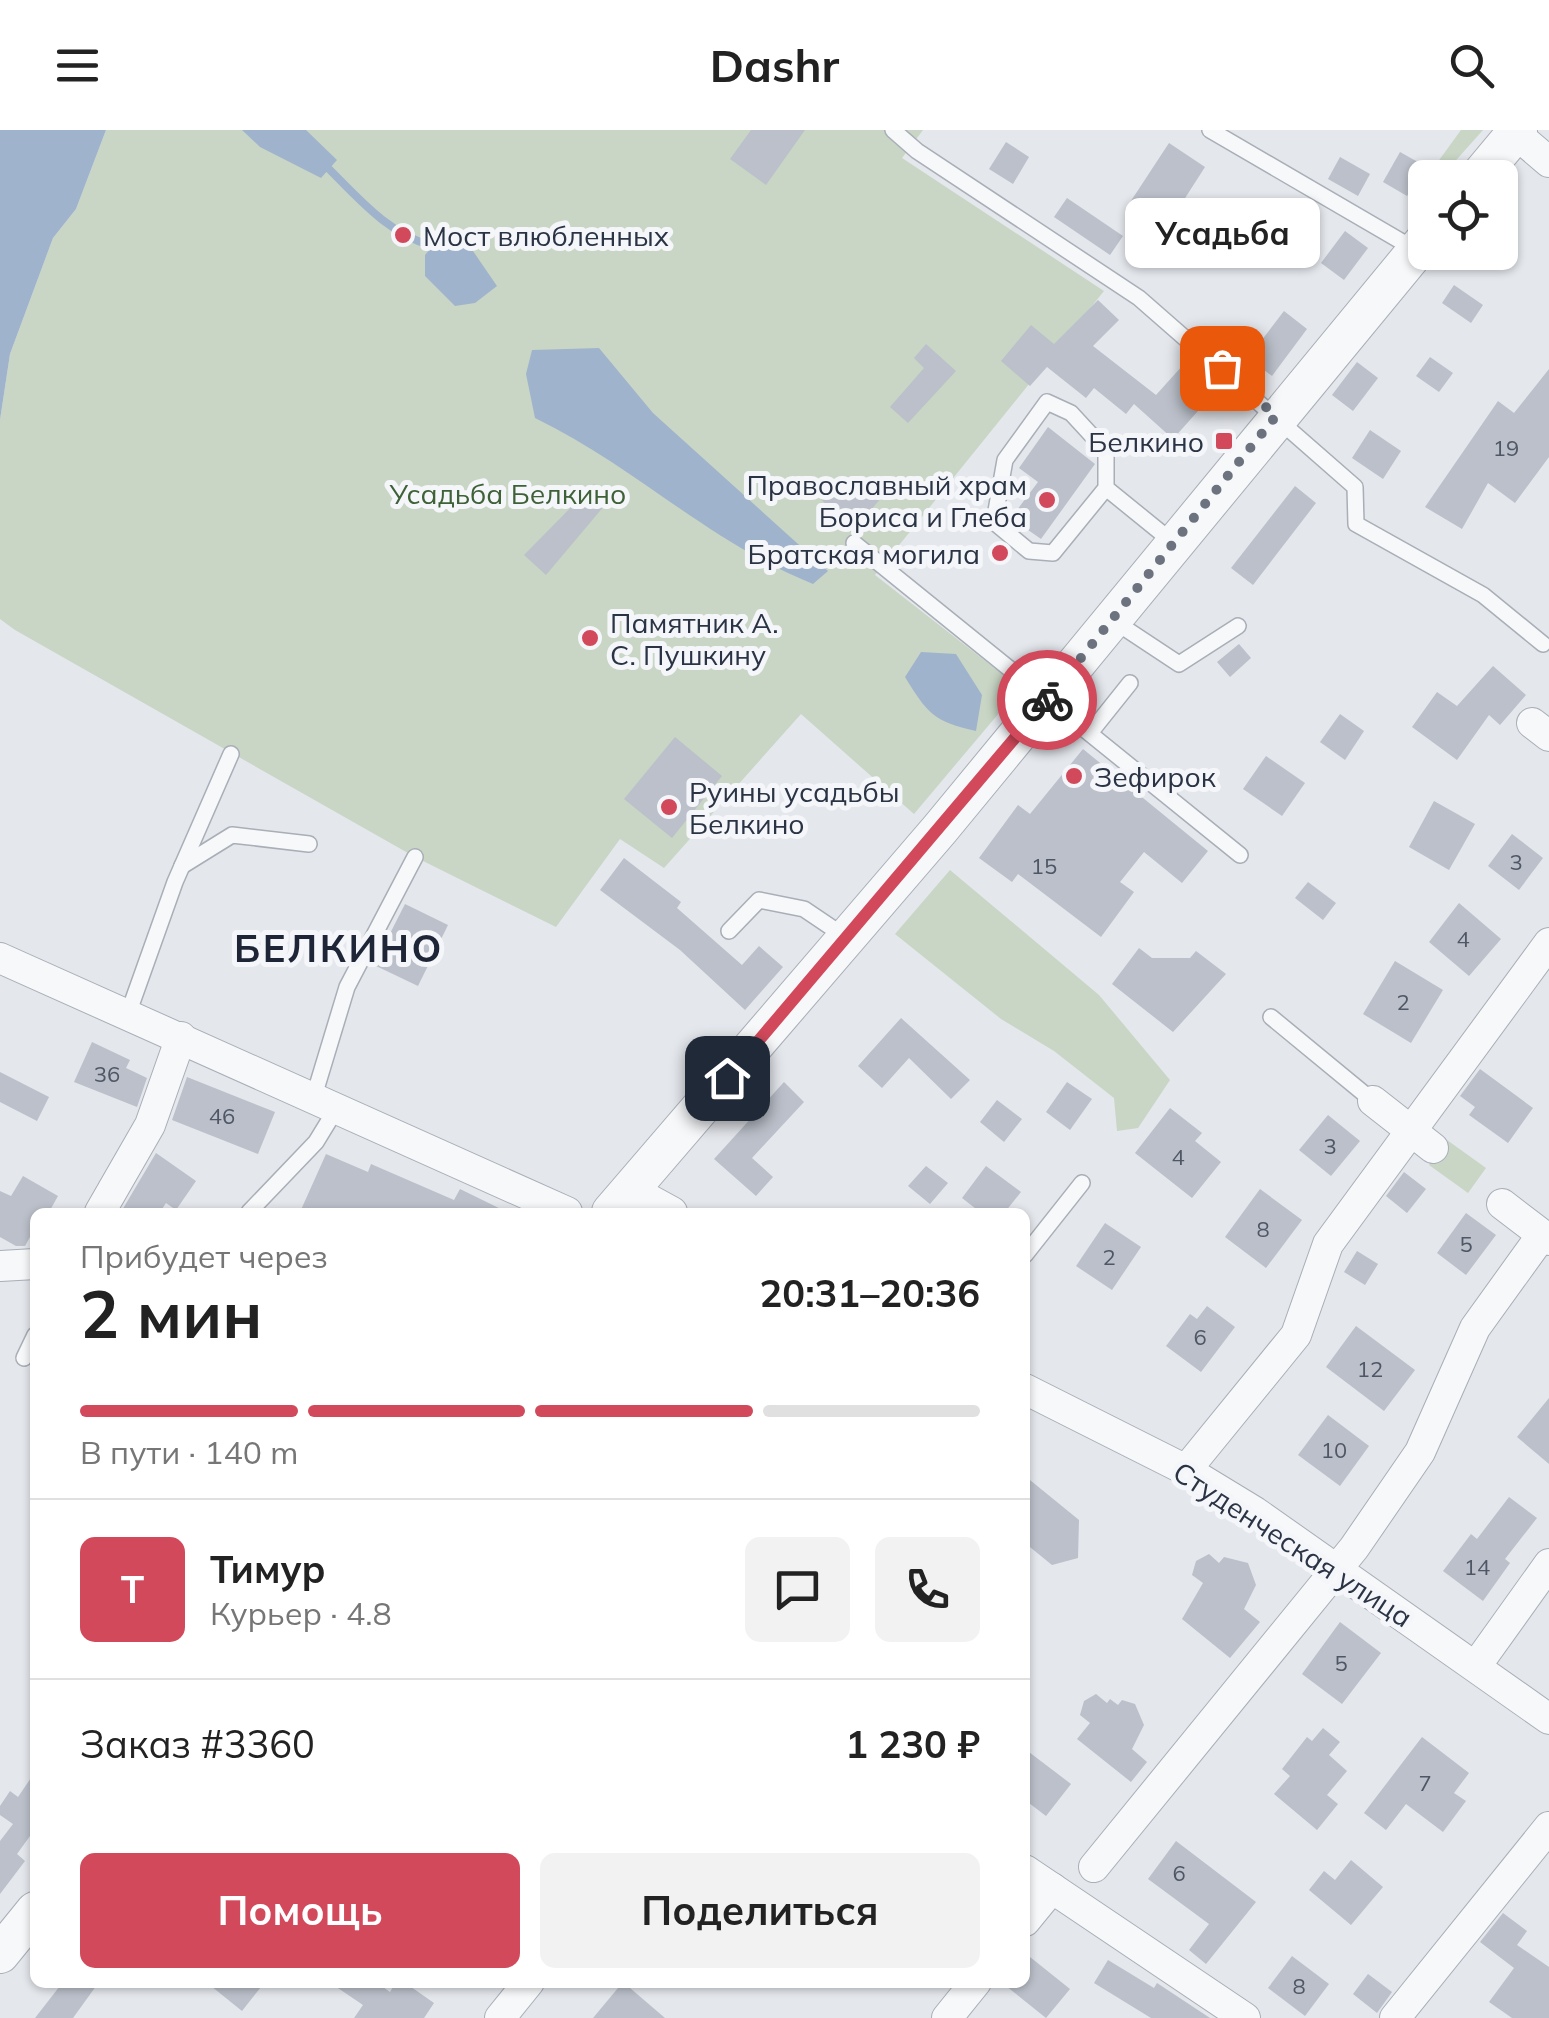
<!DOCTYPE html>
<html lang="ru">
<head>
<meta charset="utf-8">
<style>
  :root { --surface:#fff; --page:#f2f2f2; --text:#222; --muted:#767676; --line:#e0e0e0; --accent:#d1495b }
  body { margin:0; font-family:Mulish,sans-serif; background:var(--page); color:var(--text); height:100vh; display:flex; flex-direction:column; font-size:38px; white-space:nowrap }
  * { box-sizing:border-box; margin:0 }
  p { font-size:32px; color:var(--muted) }
  .icon { flex:none; width:55px; height:55px; fill:none; stroke:currentColor; stroke-width:2; stroke-linecap:round; stroke-linejoin:round }
  .map { position:relative; flex:1; overflow:hidden }
  .side { position:absolute; left:30px; top:1078px; width:1000px; height:780px; display:flex; flex-direction:column; background:var(--surface); border-radius:15px; box-shadow:0 2px 8px #0004 }
  .side>* { flex:none }
  .fabs { position:absolute; left:1408px; top:30px; display:grid; gap:20px }
  .fabs a { display:grid; place-items:center; width:110px; height:110px; border-radius:15px; background:var(--surface); box-shadow:0 2px 8px #0004; font-size:50px }
  .pin { position:absolute; display:grid; place-items:center; width:85px; height:85px; color:#fff; margin:-42px; border-radius:20px; box-shadow:0 5px 15px #0006 }
  .courier { position:absolute; display:grid; place-items:center; width:100px; height:100px; margin:-50px; border:8px solid #d1495b; border-radius:50%; background:#fff; color:#222; box-shadow:0 2px 12px #0007 }
  .bubble { position:absolute; height:70px; border-radius:15px; background:var(--surface); box-shadow:0 2px 8px #0004; font-size:32px; font-weight:700; line-height:70px; text-align:center }
  .overview em { font-style:normal; font-weight:700 }
  .overview div { display:flex; flex-direction:column-reverse }
  .overview { display:flex; align-items:center; justify-content:space-between; height:170px; padding:0 50px }
  h1 { font-size:65px; font-weight:700; line-height:75px }
  .bar { display:grid; grid-template-columns:repeat(4,1fr); gap:15px 10px; align-content:center; height:120px; padding:0 50px }
  .bar i { height:12px; border-radius:8px; background:var(--line) }
  .bar .on { background:var(--accent) }
  .bar p { grid-column:span 4 }
  .line { display:flex; align-items:center; gap:25px; padding:0 50px; border-top:2px solid var(--line) }
  .line div { flex:1 }
  .round { display:grid; place-items:center; flex:none; width:105px; height:105px; border-radius:15px; background:var(--page) }
  .cta { display:flex; gap:20px; margin-top:auto; padding:20px 50px }
  .cta a { flex:1; height:115px; border-radius:15px; background:var(--accent); color:#fff; font-size:40px; font-weight:700; line-height:115px; text-align:center }
  .cta a+a { background:var(--page); color:var(--text) }
  header { display:flex; justify-content:space-between; align-items:center; height:130px; padding:0 50px; background:var(--surface); font-size:45px; font-weight:700 }
  .map>svg:first-child { display:block }
  .green { fill:#c9d6c5 }
  .water { fill:#9fb4cc }
  .lines { fill:none; stroke-linecap:round; stroke-linejoin:round }
  .stream { stroke:#9fb4cc; stroke-width:8 }
  .building { fill:#bbc0ca }
  .service-casing { stroke:#a9aeb7; stroke-width:18 }
  .minor-casing { stroke:#a9aeb7; stroke-width:32 }
  .tertiary-casing { stroke:#a9aeb7; stroke-width:40 }
  .service { stroke:#f7f8fa; stroke-width:15 }
  .minor { stroke:#f7f8fa; stroke-width:30 }
  .tertiary { stroke:#f7f8fa; stroke-width:38 }
  .done { stroke:#6c737f; stroke-width:10; stroke-dasharray:0 18 }
  .route { stroke:#d1495b; stroke-width:12 }
  .poi-dot { fill:#d1495b; stroke:#f4f6f9; stroke-width:4 }
  .labels { text-anchor:middle; dominant-baseline:central; stroke-width:10; stroke-linejoin:round; paint-order:stroke }
  .number-label { font-size:22px; fill:#4f5766 }
  .poi-label { font-size:28px; fill:#2b3445; stroke:#f4f6f9; text-anchor:start }
  .park-label { font-size:28px; fill:#3f6138; stroke:#f4f6f9 }
  .street-label { font-size:28px; fill:#2b3445; stroke:#f4f6f9 }
  .district-label { font-size:38px; font-weight:bold; letter-spacing:2.5px; fill:#1d2536; stroke:#f4f6f9 }
</style>
</head>
<body>
<header><svg class="icon" aria-label="menu" viewBox="0 0 24 24"><path d="M4 6h16M4 12h16M4 18h16"/></svg>Dashr<svg class="icon" aria-label="search" viewBox="0 0 24 24"><circle cx="10" cy="10" r="6"/><path d="M15 15l6 6"/></svg></header>
<div class="map">
<svg width="1549" height="1888" viewBox="0 0 1549 1888">
  <rect width="100%" height="100%" fill="#e4e7ec"/>
  <!-- green -->
  <g class="green">
    <polygon points="106,0 923,0 902,28 1104,161 875,445 1020,558 914,684 801,584 664,738 620,709 556,797 415,727 15,500 0,489 0,290 10,224 53,108 76,79"/>
    <polygon points="1461,0 1483,0 1441,47 1432,40"/>
    <polygon points="950,740 1099,865 1170,950 1138,998 1117,1001 1114,968 1054,921 1001,889 895,804"/>
    <polygon points="1447,1010 1486,1038 1468,1063 1429,1035"/>
  </g>
  <!-- water -->
  <g class="water">
    <polygon points="0,0 106,0 76,79 53,108 10,224 0,290"/>
    <polygon points="242,0 306,0 337,30 321,48 260,17"/>
    <polygon points="444,102 462,105 497,156 475,173 455,176 425,146 425,125"/>
    <path d="M599 218 653 283 828 441 813 454C707 411 636 337 535 288L526 244 532 220Z"/>
    <path d="M921 522 956 524 982 565 976 601C934 592 927 583 905 547Z"/>
  </g>
  <g class="lines">
    <!-- stream -->
    <path class="stream" d="M329 39C361 71 388 103 432 116"/>
  </g>
  <!-- building -->
  <g class="building">
    <polygon points="751,0 805,0 766,55 730,29"/>
    <polygon points="1006,12 1029,27 1013,54 989,39"/>
    <polygon points="1169,13 1205,37 1162,104 1125,80"/>
    <polygon points="1400,22 1425,36 1407,66 1383,52"/>
    <polygon points="1340,27 1370,44 1358,66 1328,49"/>
    <polygon points="1067,68 1123,106 1110,125 1054,87"/>
    <polygon points="1345,101 1368,118 1344,150 1321,133"/>
    <polygon points="1454,155 1483,175 1471,193 1442,173"/>
    <polygon points="1098,170 1119,190 1093,216 1156,265 1183,235 1214,263 1173,309 1134,274 1126,284 1094,258 1086,268 1047,237 1030,256 1001,231 1031,195 1054,214"/>
    <polygon points="1284,181 1307,199 1272,246 1248,228"/>
    <polygon points="926,214 956,241 908,293 890,277 924,238 914,228"/>
    <polygon points="1430,227 1453,243 1439,262 1416,246"/>
    <polygon points="1357,232 1378,248 1353,281 1332,265"/>
    <polygon points="1549,239 1549,327 1515,373 1488,353 1462,399 1425,377 1498,271 1514,283"/>
    <polygon points="1048,297 1095,334 1041,409 1011,388 1038,352 1019,338"/>
    <polygon points="1370,300 1401,321 1383,349 1352,328"/>
    <polygon points="862,346 884,365 851,402 821,369 837,350 849,360"/>
    <polygon points="594,354 610,369 546,445 524,425"/>
    <polygon points="1295,356 1316,373 1253,455 1231,438"/>
    <polygon points="1239,514 1251,528 1230,547 1217,532"/>
    <polygon points="1493,536 1526,565 1500,595 1489,585 1457,630 1412,597 1437,562 1457,576"/>
    <polygon points="1340,584 1364,601 1345,630 1320,612"/>
    <polygon points="675,607 722,646 672,708 624,669"/>
    <polygon points="1083,619 1208,721 1182,753 1144,722 1120,752 1134,762 1101,807 1018,744 1012,752 979,728 1018,675 1030,684"/>
    <polygon points="1266,626 1305,653 1282,686 1243,659"/>
    <polygon points="1434,671 1475,694 1449,740 1409,717"/>
    <polygon points="1512,704 1543,728 1519,760 1488,736"/>
    <polygon points="624,728 681,772 677,778 742,835 759,816 783,837 745,880 680,820 600,760"/>
    <polygon points="1308,752 1336,773 1323,790 1295,768"/>
    <polygon points="1459,773 1501,809 1469,846 1429,812"/>
    <polygon points="405,774 448,795 418,856 374,835"/>
    <polygon points="1139,818 1152,828 1190,828 1196,821 1226,844 1173,902 1112,854"/>
    <polygon points="1395,831 1443,860 1411,913 1363,884"/>
    <polygon points="901,888 970,950 951,969 909,928 882,958 858,936"/>
    <polygon points="92,912 130,930 126,938 147,948 137,977 74,952"/>
    <polygon points="1480,939 1533,978 1508,1013 1469,985 1475,977 1460,966"/>
    <polygon points="0,942 49,967 37,991 0,972"/>
    <polygon points="187,947 275,982 258,1024 172,990"/>
    <polygon points="784,952 804,972 752,1028 773,1047 756,1066 714,1029"/>
    <polygon points="1067,952 1092,969 1070,1000 1046,982"/>
    <polygon points="997,970 1022,989 1004,1012 980,992"/>
    <polygon points="1170,978 1202,1003 1195,1011 1221,1032 1192,1068 1135,1023"/>
    <polygon points="1328,985 1360,1011 1331,1046 1299,1020"/>
    <polygon points="156,1023 196,1051 176,1080 166,1073 160,1082 121,1082"/>
    <polygon points="326,1024 368,1042 371,1034 454,1070 460,1059 507,1082 300,1082"/>
    <polygon points="926,1036 948,1053 930,1074 908,1056"/>
    <polygon points="986,1036 1021,1062 1005,1082 980,1082 962,1068"/>
    <polygon points="1404,1042 1426,1059 1407,1083 1386,1066"/>
    <polygon points="23,1046 58,1066 49,1082 35,1082 35,1098 25,1116 16,1116 0,1107 0,1061 11,1066"/>
    <polygon points="1260,1059 1302,1090 1266,1138 1225,1107"/>
    <polygon points="1466,1083 1496,1105 1466,1145 1437,1123"/>
    <polygon points="1105,1093 1141,1117 1112,1160 1076,1136"/>
    <polygon points="1357,1121 1378,1134 1365,1155 1344,1142"/>
    <polygon points="1207,1176 1235,1197 1201,1242 1166,1216 1190,1184 1197,1189"/>
    <polygon points="1356,1196 1415,1240 1384,1281 1326,1237"/>
    <polygon points="1549,1268 1549,1334 1517,1307"/>
    <polygon points="1328,1285 1369,1316 1340,1356 1298,1325"/>
    <polygon points="1025,1346 1079,1390 1078,1428 1052,1435 1025,1413"/>
    <polygon points="1509,1367 1537,1388 1505,1429 1510,1433 1483,1471 1443,1441 1471,1404 1477,1409"/>
    <polygon points="1209,1424 1219,1433 1224,1427 1248,1433 1256,1455 1244,1479 1260,1492 1230,1528 1182,1489 1203,1453 1192,1445 1196,1431"/>
    <polygon points="1340,1492 1381,1523 1342,1574 1302,1544"/>
    <polygon points="1096,1564 1107,1573 1110,1569 1118,1575 1122,1570 1135,1574 1144,1595 1132,1619 1147,1632 1131,1652 1077,1609 1090,1593 1080,1585 1084,1571"/>
    <polygon points="1323,1598 1340,1612 1329,1625 1347,1641 1327,1665 1338,1674 1317,1700 1274,1664 1290,1646 1282,1639 1307,1607 1312,1611"/>
    <polygon points="1422,1607 1469,1643 1454,1663 1466,1671 1443,1702 1406,1674 1386,1700 1364,1683"/>
    <polygon points="1025,1619 1071,1654 1046,1686 1025,1670"/>
    <polygon points="35,1642 35,1710 30,1706 17,1724 25,1731 0,1764 0,1711 13,1694 0,1685 0,1676 10,1661 18,1667"/>
    <polygon points="1176,1711 1256,1772 1206,1834 1189,1820 1209,1794 1148,1749"/>
    <polygon points="1351,1730 1383,1757 1351,1795 1309,1760 1324,1741 1335,1750"/>
    <polygon points="1503,1783 1527,1801 1517,1815 1549,1837 1549,1888 1512,1888 1489,1872 1514,1838 1480,1812"/>
    <polygon points="1025,1823 1070,1859 1046,1888 1001,1852 1025,1852"/>
    <polygon points="1292,1826 1329,1854 1305,1886 1268,1858"/>
    <polygon points="1108,1830 1154,1858 1157,1853 1210,1888 1151,1888 1094,1853"/>
    <polygon points="1368,1844 1392,1862 1377,1883 1353,1864"/>
    <polygon points="63,1852 99,1852 73,1888 35,1888"/>
    <polygon points="206,1852 265,1852 242,1881"/>
    <polygon points="329,1852 376,1852 390,1862 396,1852 404,1852 434,1873 424,1888 354,1888 363,1875"/>
    <polygon points="623,1852 665,1888 593,1888"/>
  </g>
  <g class="lines">
    <!-- service casing -->
    <g class="service-casing">
      <g id="service">
        <polyline points="893,0 917,21 1139,168 1355,357 1356,394 1483,465 1543,514"/>
        <polyline points="1210,0 1416,120"/>
        <polyline points="1106,358 1053,423 1029,421 994,392 1005,330 1047,272 1071,283 1106,321 1106,358 1175,414"/>
        <polyline points="854,413 1240,725"/>
        <polyline points="1114,491 1179,534 1238,496"/>
        <polyline points="1090,603 1130,553"/>
        <polyline points="182,736 232,705 309,714"/>
        <polyline points="729,801 759,770 804,779 847,808"/>
        <polyline points="128,884 175,752 231,624"/>
        <polyline points="1271,887 1373,971"/>
        <polyline points="314,966 347,857 415,727"/>
        <polyline points="249,1082 316,1012 338,976"/>
        <polyline points="1025,1125 1082,1053"/>
        <polyline points="24,1228 35,1205"/>
      </g>
    </g>
    <!-- minor casing -->
    <g class="minor-casing">
      <g id="minor">
        <polyline points="1515,3 1549,32"/>
        <polyline points="1532,593 1549,606"/>
        <polyline points="0,828 567,1082"/>
        <polyline points="1373,971 1433,1018"/>
        <polyline points="630,1059 672,1082"/>
        <polyline points="1502,1074 1549,1110"/>
        <polyline points="100,1082 150,995 181,907"/>
        <polyline points="0,1136 35,1134"/>
        <polyline points="1025,1259 1186,1340 1255,1382 1549,1589"/>
        <polyline points="1186,1340 1296,1205 1328,1114 1549,813"/>
        <polyline points="1476,1536 1549,1434"/>
        <polyline points="1094,1737 1354,1418 1420,1322 1475,1198 1542,1105"/>
        <polyline points="1025,1740 1245,1888"/>
        <polyline points="1025,1791 1052,1758"/>
        <polyline points="500,1888 529,1852"/>
        <polyline points="947,1888 976,1852"/>
        <polyline points="1395,1888 1549,1697"/>
      </g>
    </g>
    <!-- tertiary casing -->
    <g class="tertiary-casing">
      <g id="tertiary">
        <polyline points="1478,48 1518,0"/>
        <polyline points="611,1082 940,699 1425,110"/>
        <polyline points="0,1824 35,1781"/>
      </g>
    </g>
    <!-- service -->
    <use href="#service" class="service"/>
    <!-- minor -->
    <use href="#minor" class="minor"/>
    <!-- tertiary -->
    <use href="#tertiary" class="tertiary"/>
  </g>
  <g class="lines">
    <!-- done -->
    <polyline class="done" points="1047,570 1276,286 1222,238"/>
    <!-- route -->
    <polyline class="route" points="727,948 1047,570"/>
  </g>
  <!-- markers -->
  <g class="poi-dot">
    <circle cx="403" cy="105" r="10"/>
    <rect x="1214" y="301" width="20" height="20" rx="5"/>
    <circle cx="1047" cy="370" r="10"/>
    <circle cx="1000" cy="423" r="10"/>
    <circle cx="590" cy="508" r="10"/>
    <circle cx="1074" cy="646" r="10"/>
    <circle cx="669" cy="677" r="10"/>
  </g>
  <g class="labels">
    <!-- number labels -->
    <g class="number-label">
      <text x="1506" y="318">19</text>
      <text x="1516" y="732">3</text>
      <text x="1044" y="736">15</text>
      <text x="1463" y="809">4</text>
      <text x="1403" y="872">2</text>
      <text x="107" y="944">36</text>
      <text x="222" y="986">46</text>
      <text x="1330" y="1016">3</text>
      <text x="1178" y="1027">4</text>
      <text x="1263" y="1099">8</text>
      <text x="1466" y="1114">5</text>
      <text x="1109" y="1127">2</text>
      <text x="1200" y="1207">6</text>
      <text x="1370" y="1239">12</text>
      <text x="1334" y="1320">10</text>
      <text x="1477" y="1437">14</text>
      <text x="1341" y="1533">5</text>
      <text x="1425" y="1653">7</text>
      <text x="1179" y="1743">6</text>
      <text x="1299" y="1856">8</text>
    </g>
    <!-- poi labels -->
    <g class="poi-label">
      <text x="423" y="105">Мост влюбленных</text>
      <text x="1204" y="311" text-anchor="end">Белкино</text>
      <text x="1027" y="354" text-anchor="end">Православный храм<tspan x="1027" dy="32">Бориса и Глеба</tspan></text>
      <text x="980" y="423" text-anchor="end">Братская могила</text>
      <text x="610" y="492">Памятник А.<tspan x="610" dy="32">С. Пушкину</tspan></text>
      <text x="1094" y="646">Зефирок</text>
      <text x="689" y="661">Руины усадьбы<tspan x="689" dy="32">Белкино</tspan></text>
    </g>
    <!-- park labels -->
    <g class="park-label">
      <text x="508" y="363">Усадьба Белкино</text>
    </g>
    <!-- street labels -->
    <g class="street-label">
      <text transform="translate(1293 1414) rotate(33)">Студенческая улица</text>
    </g>
    <!-- district labels -->
    <g class="district-label">
      <text x="339" y="818">БЕЛКИНО</text>
    </g>
  </g>
</svg>
<div class="fabs">
<a><svg class="icon" aria-label="locate" viewBox="0 0 24 24"><circle cx="12" cy="12" r="6"/><path d="M12 2v4M12 18v4M2 12h4M18 12h4"/></svg></a>
</div>
<div class="pin" style="left:1222px;top:238px;background:#ea580c"><svg class="icon" aria-label="bag" viewBox="0 0 24 24"><path d="M5 8h14l-1 12H6zM9 8a3 3 0 0 1 6 0"/></svg></div>
<div class="pin" style="left:727px;top:948px;background:#1f2937"><svg class="icon" aria-label="home" viewBox="0 0 24 24"><path d="M3 11l9-7 9 7M6 9v11h12V9"/></svg></div>
<div class="courier" style="left:1047px;top:570px"><svg class="icon" aria-label="bike" viewBox="0 0 24 24"><circle cx="6" cy="16" r="4"/><circle cx="18" cy="16" r="4"/><path d="M6 16l4-8h5l3 8M10 8l3 8H6M13 5h3"/></svg></div>
<div class="bubble" style="left:1125px;top:68px;width:195px">Усадьба</div>
<section class="side">
<div class="overview"><div><h1>2 мин</h1><p>Прибудет через</p></div><em>20:31–20:36</em></div>
<div class="bar"><i class="on"></i><i class="on"></i><i class="on"></i><i></i><p>В пути · 140 m</p></div>
<div class="line" style="height:180px"><b class="round" style="background:var(--accent);color:#fff">Т</b><div><b>Тимур</b><p>Курьер · 4.8</p></div><a class="round"><svg class="icon" aria-label="chat" viewBox="0 0 24 24"><path d="M4 5h16v11H9l-5 4z"/></svg></a><a class="round"><svg class="icon" aria-label="phone" viewBox="0 0 24 24"><path d="M5 4h4l2 5-3 2q2 4 5 5l2-3 5 2v4C11 20 4 13 5 4z"/></svg></a></div>
<div class="line" style="height:130px"><div>Заказ #3360</div><b>1 230 ₽</b></div>
<div class="cta"><a>Помощь</a><a>Поделиться</a></div>
</section>
</div>
</body>
</html>
